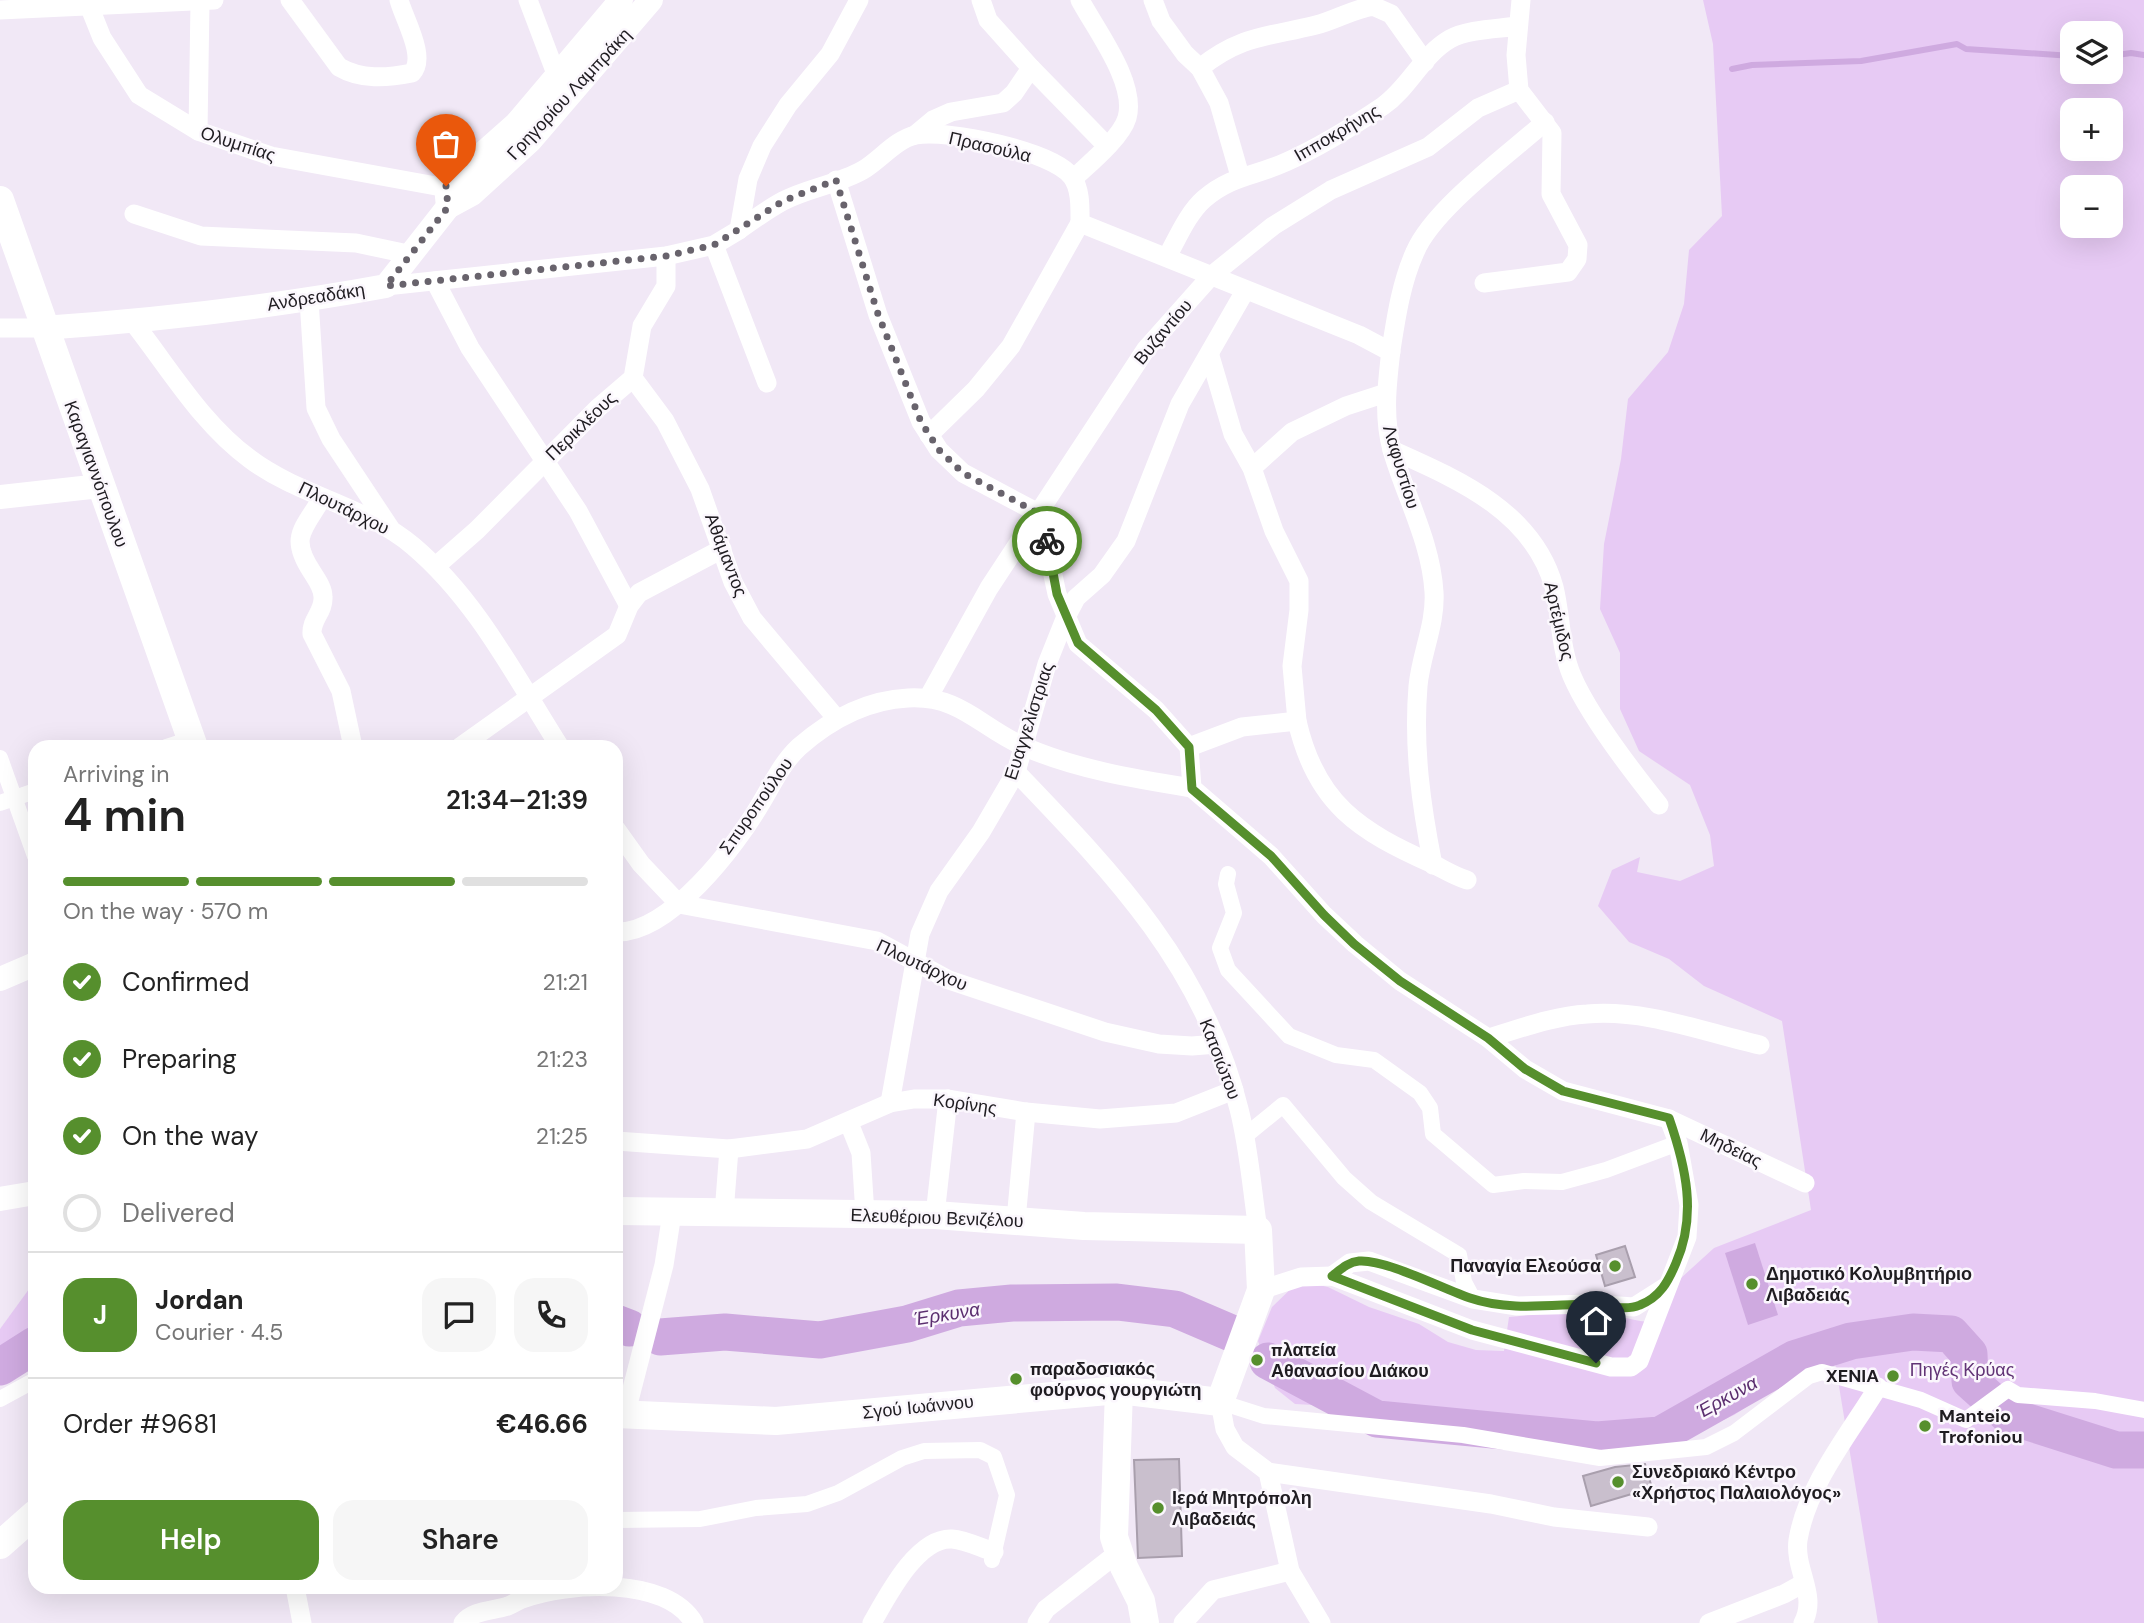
<!DOCTYPE html>
<html lang="en">
<head>
<meta charset="utf-8">
<style>
  :root { --surface:#fff; --page:#f6f6f6; --text:#222; --muted:#767676; --line:#e0e0e0; --accent:#568f2d }
  body { margin:0; font-family:"DM Sans",sans-serif; background:var(--page); color:var(--text); height:100vh; display:flex; flex-direction:column; font-size:26px; white-space:nowrap }
  * { box-sizing:border-box; margin:0 }
  p { font-size:23px; color:var(--muted) }
  .icon { flex:none; width:38px; height:38px; fill:none; stroke:currentColor; stroke-width:2; stroke-linecap:round; stroke-linejoin:round }
  .map { position:relative; flex:1; overflow:hidden }
  .sheet { position:absolute; left:28px; top:740px; width:595px; height:854px; display:flex; flex-direction:column; background:var(--surface); border-radius:21px; box-shadow:0 7px 28px #0002 }
  .sheet>* { flex:none }
  .buttons { position:absolute; left:2060px; top:21px; display:grid; gap:14px }
  .buttons a { display:grid; place-items:center; width:63px; height:63px; border-radius:14px; background:var(--surface); box-shadow:0 7px 28px #0002; font-size:35px }
  .pin { position:absolute; display:grid; place-items:center; width:60px; height:60px; color:#fff; margin:-72px -30px; border-radius:50% 50% 50% 0; rotate:-45deg; box-shadow:0 0 7px #0007 }
  .pin .icon { rotate:45deg }
  .courier { position:absolute; display:grid; place-items:center; width:70px; height:70px; margin:-35px; border:5px solid #568f2d; border-radius:50%; background:#fff; color:#222; box-shadow:0 2px 9px #0007 }
  .head em { font-style:normal; font-weight:600 }
  .head div { display:flex; flex-direction:column-reverse }
  .head { display:flex; align-items:center; justify-content:space-between; height:119px; padding:0 35px }
  h1 { font-size:46px; font-weight:600; line-height:52px }
  .bar { display:grid; grid-template-columns:repeat(4,1fr); gap:10px 7px; align-content:center; height:84px; padding:0 35px }
  .bar i { height:9px; border-radius:5px; background:var(--line) }
  .bar .active { background:var(--accent) }
  .bar p { grid-column:span 4 }
  .line { display:flex; align-items:center; gap:18px; padding:0 35px; border-top:2px solid var(--line) }
  .line div { flex:1 }
  .round { display:grid; place-items:center; flex:none; width:74px; height:74px; border-radius:21px; background:var(--page) }
  ol { padding:0 35px; list-style:none }
  li { display:flex; align-items:center; gap:21px; height:77px }
  li p { margin-inline-start:auto }
  li .icon { padding:7px; border-radius:50%; background:var(--accent); color:#fff; stroke-width:4 }
  li:last-child { color:var(--muted) }
  li i { width:38px; height:38px; border:4px solid var(--line); border-radius:50% }
  .action { display:flex; gap:14px; margin-top:auto; padding:14px 35px }
  .action a { flex:1; height:80px; border-radius:21px; background:var(--accent); color:#fff; font-size:28px; font-weight:600; line-height:80px; text-align:center }
  .action a+a { background:var(--page); color:var(--text) }
  .map>svg:first-child { display:block }
  .green { fill:#e7caf4; fill-rule:evenodd }
  .water { fill:#cfaae0 }
  .lines { fill:none; stroke-linecap:round; stroke-linejoin:round }
  .stream { stroke:#cfaae0; stroke-width:6 }
  .river { stroke:#cfaae0; stroke-width:37 }
  .building { fill:#c9bfcd; stroke:#a99fad; stroke-width:2 }
  .pedestrian { stroke:#fff; stroke-width:16 }
  .minor { stroke:#fff; stroke-width:19 }
  .tertiary { stroke:#fff; stroke-width:24 }
  .secondary { stroke:#fff; stroke-width:28 }
  .done { stroke:#68636c; stroke-width:7; stroke-dasharray:0 12.6 }
  .route { stroke:#568f2d; stroke-width:9 }
  .poi-dot { fill:#568f2d; stroke:#fbf7fd; stroke-width:2.5 }
  .labels { text-anchor:middle; dominant-baseline:central; stroke-width:5; stroke-linejoin:round; paint-order:stroke }
  .street-label { font-size:18px; fill:#1f1c21; stroke:#fbf7fd }
  .poi-label { font-size:18px; font-weight:bold; fill:#1f1c21; stroke:#fbf7fd; text-anchor:start }
  .park-label { font-size:18px; fill:#623476; stroke:#fbf7fd }
  .water-label { font-size:19px; font-style:italic; fill:#5b2e6f; stroke:#fbf7fd }
</style>
</head>
<body>
<div class="map">
<svg width="2144" height="1623" viewBox="0 0 2144 1623">
  <rect width="100%" height="100%" fill="#f1e8f6"/>
  <!-- green -->
  <g class="green">
    <path d="M1703 0H2144V1623H1878L1835 1362 1811 1365 1734 1415 1691 1435 1606 1447 1575 1445 1421 1411 1295 1404 1275 1388 1258 1341 1272 1307 1299 1281 1328 1287 1369 1307 1419 1324 1448 1342 1476 1350 1504 1351 1509 1317C1536 1315 1565 1309 1592 1311 1618 1314 1638 1324 1663 1322L1681 1278 1714 1248 1811 1210 1782 1021 1704 986 1669 959 1629 942 1598 906 1612 870 1640 857 1637 872 1680 881 1714 866 1710 835 1690 785 1639 751 1620 709V653L1600 609 1604 544 1621 459 1628 399 1668 352 1684 304 1689 250 1722 216 1713 44ZM2072 33H2110V72H2072ZM2072 110H2110V149H2072ZM2072 187H2110V226H2072Z"/>
    <polygon points="32,1285 35,1286 35,1340 0,1363 0,1329"/>
  </g>
  <!-- water -->
  <polygon class="water" points="1755,1243 1778,1315 1748,1325 1725,1253"/>
  <g class="lines">
    <!-- stream -->
    <g class="stream">
      <polyline points="2110,56 2131,53 2144,55"/>
      <polyline points="1732,69 1752,65 1861,61 1957,44 1966,49 2072,56"/>
    </g>
    <!-- river -->
    <g class="river">
      <polyline points="616,1323 629,1328"/>
      <polyline points="660,1337 725,1332 820,1340 907,1324 959,1308 1012,1303 1117,1302 1175,1309 1231,1333"/>
      <polyline points="1268,1361 1377,1419 1597,1440 1660,1435 1794,1359 1851,1341 1913,1332 1951,1334 1969,1354 1970,1381 2009,1416 2116,1450 2144,1450"/>
      <polyline points="0,1367 35,1345"/>
    </g>
  </g>
  <!-- building -->
  <g class="building">
    <polygon points="1625,1246 1635,1277 1605,1286 1596,1255"/>
    <polygon points="1179,1459 1182,1556 1138,1558 1134,1460"/>
    <polygon points="1645,1464 1652,1488 1591,1506 1583,1476 1615,1467"/>
  </g>
  <g class="lines">
    <!-- pedestrian -->
    <g class="pedestrian">
      <polyline points="166,747 191,739"/>
      <polyline points="0,758 35,856"/>
      <polyline points="0,803 35,791"/>
      <polyline points="1228,874 1226,884 1234,913 1220,948 1228,970 1289,1036 1336,1055 1374,1060 1420,1093 1430,1108 1433,1134 1493,1185 1524,1181 1562,1182 1606,1170 1678,1143"/>
      <polyline points="1245,1136 1283,1105 1344,1178 1371,1202 1459,1255 1464,1282 1473,1299"/>
      <polyline points="0,1399 35,1380"/>
      <polyline points="1220,1402 1264,1416 1463,1435 1600,1458 1706,1447 1734,1433 1809,1376 1822,1372 1921,1400 1966,1420 2008,1389 2018,1395 2095,1401 2144,1410"/>
      <polyline points="616,1520 700,1519 756,1508 807,1504 838,1493 902,1458 924,1451 980,1450 994,1457 1007,1495 992,1560"/>
    </g>
    <!-- minor -->
    <g class="minor">
      <path d="M290 0 339 67C361 80 387 78 412 73 427 57 404 19 399 0"/>
      <polyline points="528,0 561,87"/>
      <polyline points="1153,0 1161,21 1185,54 1200,68 1219,103 1240,176"/>
      <polyline points="90,8 102,38 139,95 198,131 271,156 458,190"/>
      <polyline points="0,10 214,0"/>
      <polyline points="1031,68 1107,146"/>
      <path d="M1200 68C1241 35 1268 37 1316 25 1336 20 1353 9 1373 6L1391 14 1425 62"/>
      <polyline points="198,131 200,2"/>
      <polyline points="915,135 933,120 951,112 1003,103 1014,93 1031,68 988,20 981,0"/>
      <path d="M1074 178C1089 164 1121 138 1127 118 1137 83 1096 30 1080 0"/>
      <polyline points="836,180 878,315 921,422 939,450 963,473 1040,514 1057,594 1078,644 1156,710 1189,747 1192,788 1271,856 1324,915 1355,944 1400,981 1488,1038 1525,1069 1563,1091 1669,1119 1805,1183"/>
      <polyline points="134,214 201,236 356,243 408,254"/>
      <path d="M739 230C753 220 768 209 783 201 808 188 839 184 863 170 880 160 896 139 916 135 947 129 1053 151 1072 177 1081 189 1080 209 1080 223L1359 335 1391 352"/>
      <polyline points="714,245 767,383"/>
      <path d="M1167 257C1178 237 1188 213 1204 199 1232 175 1256 176 1286 162 1320 147 1352 127 1383 106 1409 88 1422 55 1450 39 1468 29 1498 29 1518 26"/>
      <polyline points="435,281 470,348 578,511 629,606"/>
      <polyline points="1484,283 1568,272 1577,259 1578,245 1551,194 1552,133 1519,90 1516,55 1521,0"/>
      <polyline points="386,286 666,256 714,245 739,230 748,179 762,146 788,105 830,54 859,0"/>
      <polyline points="309,300 316,408 331,439 390,528"/>
      <path d="M133 322C170 369 201 423 250 459 299 496 366 506 413 546 477 600 516 678 560 747"/>
      <polyline points="0,328 43,328"/>
      <polyline points="1210,356 1233,434 1252,468 1274,531 1299,581 1299,610 1292,666 1297,721"/>
      <polyline points="633,378 665,421 700,489 733,582 752,618 837,719"/>
      <polyline points="929,435 976,389 1011,346 1080,223"/>
      <path d="M1392 450C1457 479 1533 511 1554 587 1561 615 1560 648 1572 676 1589 716 1631 770 1659 805"/>
      <polyline points="1252,468 1292,432 1346,406 1386,393"/>
      <path d="M322 498C303 530 289 537 312 572 317 580 323 588 323 597 324 612 311 619 312 634L341 691 353 747"/>
      <polyline points="436,566 477,530 598,408 633,378 642,326 666,286 666,256"/>
      <polyline points="928,698 989,588 1146,349 1211,276 1273,226 1331,190 1428,147 1478,108 1519,90"/>
      <polyline points="460,747 617,635 629,606 639,593 722,549"/>
      <path d="M1189 747 1242 727 1297 721C1316 804 1359 831 1433 864 1445 870 1454 876 1467 880"/>
      <path d="M1016 772C1114 874 1204 967 1239 1109 1249 1148 1252 1190 1258 1230"/>
      <polyline points="616,829 641,864 679,904 877,941 949,980 1105,1032 1159,1044 1192,1046 1217,1044"/>
      <path d="M1433 865C1421 805 1413 747 1418 686 1421 654 1436 624 1434 592 1431 542 1406 498 1392 450 1383 416 1387 384 1391 350 1396 318 1401 283 1415 252 1433 209 1509 154 1545 122"/>
      <path d="M616 932C669 934 736 846 761 803 773 783 782 763 799 747 831 719 866 700 908 698 960 695 980 727 1023 746 1074 769 1136 779 1192 788"/>
      <path d="M1488 1038C1519 1029 1553 1016 1587 1014 1646 1009 1703 1032 1760 1045"/>
      <polyline points="890,1103 920,934 939,891 981,832 1016,772 1047,664 1065,619 1076,598 1102,575 1126,541 1180,404 1245,291"/>
      <polyline points="849,1123 861,1153 865,1214"/>
      <polyline points="616,1141 729,1149 807,1139 890,1103 914,1099 948,1099 1026,1112 1100,1119 1176,1113 1234,1090"/>
      <polyline points="724,1213 729,1149"/>
      <polyline points="935,1215 948,1099"/>
      <polyline points="1016,1220 1026,1112"/>
      <polyline points="1332,1276 1350,1263 1369,1261 1473,1299 1517,1306 1589,1304 1634,1307 1667,1286"/>
      <polyline points="1261,1290 1301,1277 1332,1276 1472,1330 1611,1367 1631,1367 1639,1361 1687,1237 1689,1205 1678,1143 1669,1119"/>
      <polyline points="1220,1402 1225,1429 1235,1447 1268,1472 1290,1571 1321,1623"/>
      <polyline points="626,1412 664,1265 672,1213"/>
      <polyline points="1268,1472 1491,1504 1554,1517 1648,1527"/>
      <polyline points="295,1587 302,1623"/>
      <path d="M463 1623C473 1610 493 1611 508 1606 513 1604 517 1601 522 1599 568 1582 667 1576 694 1623"/>
      <path d="M872 1623C887 1597 917 1537 952 1539 966 1540 981 1548 994 1552"/>
      <polyline points="1037,1623 1046,1609 1119,1552"/>
      <polyline points="1183,1623 1213,1590 1290,1571"/>
      <polyline points="1709,1623 1784,1594 1804,1583"/>
      <path d="M1803 1623C1818 1595 1794 1570 1798 1540 1807 1485 1850 1433 1878 1387"/>
    </g>
    <!-- tertiary -->
    <g class="tertiary">
      <polyline points="448,207 446,186 516,124 621,0"/>
      <path d="M43 328C158 320 272 307 386 286L448 207 472 194 530 141 651 0"/>
      <polyline points="0,497 100,486"/>
      <polyline points="0,979 35,964"/>
      <polyline points="0,1199 35,1193"/>
    </g>
    <!-- secondary -->
    <g class="secondary">
      <polyline points="0,200 194,747"/>
      <polyline points="616,1211 935,1215 1084,1226 1258,1230 1261,1290 1220,1402 1119,1390 776,1421 616,1414"/>
      <polyline points="1119,1390 1114,1537 1124,1567 1141,1601 1145,1623"/>
      <polyline points="0,1545 35,1514"/>
    </g>
  </g>
  <g class="lines">
    <!-- done -->
    <polyline class="done" points="446,186 448,207 386,286 666,256 714,245 783,201 836,180 878,314 921,422 939,450 963,473 1040,514 1047,541"/>
    <!-- route -->
    <path class="route" d="M1047 541 1057 594 1078 643 1156 710 1189 747 1192 789 1271 856 1324 915 1354 944 1400 981 1488 1038 1525 1069 1563 1091 1669 1118C1686 1167 1697 1215 1676 1263 1668 1282 1660 1297 1640 1305 1624 1312 1603 1304 1587 1304 1548 1305 1508 1311 1470 1298 1443 1289 1386 1259 1359 1261 1348 1262 1340 1270 1332 1276L1472 1330 1596 1363"/>
  </g>
  <!-- markers -->
  <g class="poi-dot">
    <circle cx="1615" cy="1266" r="7"/>
    <circle cx="1752" cy="1284" r="7"/>
    <circle cx="1257" cy="1360" r="7"/>
    <circle cx="1893" cy="1376" r="7"/>
    <circle cx="1016" cy="1379" r="7"/>
    <circle cx="1925" cy="1426" r="7"/>
    <circle cx="1618" cy="1482" r="7"/>
    <circle cx="1158" cy="1508" r="7"/>
  </g>
  <g class="labels">
    <!-- street labels -->
    <g class="street-label">
      <text transform="translate(569 94) rotate(-47)">Γρηγορίου Λαμπράκη</text>
      <text transform="translate(1337 133) rotate(-30)">Ιπποκρήνης</text>
      <text transform="translate(238 144) rotate(18)">Ολυμπίας</text>
      <text transform="translate(990 147) rotate(13)">Πρασούλα</text>
      <text transform="translate(316 297) rotate(-9)">Ανδρεαδάκη</text>
      <text transform="translate(1163 332) rotate(-50)">Βυζαντίου</text>
      <text transform="translate(581 426) rotate(-44)">Περικλέους</text>
      <text transform="translate(1401 467) rotate(73)">Λαφυστίου</text>
      <text transform="translate(96 474) rotate(70)">Καραγιαννόπουλου</text>
      <text transform="translate(344 508) rotate(26)">Πλουτάρχου</text>
      <text transform="translate(726 555) rotate(69)">Αθάμαντος</text>
      <text transform="translate(1559 621) rotate(77)">Αρτέμιδος</text>
      <text transform="translate(1029 721) rotate(-72)">Ευαγγελίστριας</text>
      <text transform="translate(756 806) rotate(-55)">Σπυροπούλου</text>
      <text transform="translate(922 965) rotate(25)">Πλουτάρχου</text>
      <text transform="translate(1220 1059) rotate(69)">Κατσιώτου</text>
      <text transform="translate(965 1104) rotate(8)">Κορίνης</text>
      <text transform="translate(1731 1148) rotate(26)">Μηδείας</text>
      <text transform="translate(937 1218) rotate(2)">Ελευθέριου Βενιζέλου</text>
      <text transform="translate(918 1407) rotate(-6)">Σγού Ιωάννου</text>
    </g>
    <!-- poi labels -->
    <g class="poi-label">
      <text x="1601" y="1266" text-anchor="end">Παναγία Ελεούσα</text>
      <text x="1766" y="1274">Δημοτικό Κολυμβητήριο<tspan x="1766" dy="21">Λιβαδειάς</tspan></text>
      <text x="1271" y="1350">πλατεία<tspan x="1271" dy="21">Αθανασίου Διάκου</tspan></text>
      <text x="1030" y="1369">παραδοσιακός<tspan x="1030" dy="21">φούρνος γουργιώτη</tspan></text>
      <text x="1879" y="1376" text-anchor="end">XENIA</text>
      <text x="1939" y="1416">Manteio<tspan x="1939" dy="21">Trofoniou</tspan></text>
      <text x="1632" y="1472">Συνεδριακό Κέντρο<tspan x="1632" dy="21">«Χρήστος Παλαιολόγος»</tspan></text>
      <text x="1172" y="1498">Ιερά Μητρόπολη<tspan x="1172" dy="21">Λιβαδειάς</tspan></text>
    </g>
    <!-- park labels -->
    <g class="park-label">
      <text x="1962" y="1370">Πηγές Κρύας</text>
    </g>
    <!-- water labels -->
    <g class="water-label">
      <text transform="translate(947 1314) rotate(-9)">Έρκυνα</text>
      <text transform="translate(1727 1397) rotate(-29)">Έρκυνα</text>
    </g>
  </g>
</svg>
<div class="buttons">
<a><svg class="icon" aria-label="layers" viewBox="0 0 24 24"><path d="M12 4l9 5-9 5-9-5zM3 14l9 5 9-5"/></svg></a>
<a>+</a>
<a>−</a>
</div>
<div class="pin" style="left:446px;top:186px;background:#ea580c"><svg class="icon" aria-label="bag" viewBox="0 0 24 24"><path d="M5 8h14l-1 12H6zM9 8a3 3 0 0 1 6 0"/></svg></div>
<div class="pin" style="left:1596px;top:1363px;background:#1f2937"><svg class="icon" aria-label="home" viewBox="0 0 24 24"><path d="M3 11l9-7 9 7M6 9v11h12V9"/></svg></div>
<div class="courier" style="left:1047px;top:541px"><svg class="icon" aria-label="bike" viewBox="0 0 24 24"><circle cx="6" cy="16" r="4"/><circle cx="18" cy="16" r="4"/><path d="M6 16l4-8h5l3 8M10 8l3 8H6M13 5h3"/></svg></div>
<section class="sheet">
<div class="head"><div><h1>4 min</h1><p>Arriving in</p></div><em>21:34–21:39</em></div>
<div class="bar"><i class="active"></i><i class="active"></i><i class="active"></i><i></i><p>On the way · 570 m</p></div>
<ol>
<li><svg class="icon" aria-label="check" viewBox="0 0 24 24"><path d="M5 12l5 5 9-10"/></svg>Confirmed<p>21:21</p></li>
<li><svg class="icon" aria-label="check" viewBox="0 0 24 24"><path d="M5 12l5 5 9-10"/></svg>Preparing<p>21:23</p></li>
<li><svg class="icon" aria-label="check" viewBox="0 0 24 24"><path d="M5 12l5 5 9-10"/></svg>On the way<p>21:25</p></li>
<li><i></i>Delivered</li>
</ol>
<div class="line" style="height:126px"><b class="round" style="background:var(--accent);color:#fff">J</b><div><b>Jordan</b><p>Courier · 4.5</p></div><a class="round"><svg class="icon" aria-label="chat" viewBox="0 0 24 24"><path d="M4 5h16v11H9l-5 4z"/></svg></a><a class="round"><svg class="icon" aria-label="phone" viewBox="0 0 24 24"><path d="M5 4h4l2 5-3 2q2 4 5 5l2-3 5 2v4C11 20 4 13 5 4z"/></svg></a></div>
<div class="line" style="height:91px"><div>Order #9681</div><b>€46.66</b></div>
<div class="action"><a>Help</a><a>Share</a></div>
</section>
</div>
</body>
</html>
